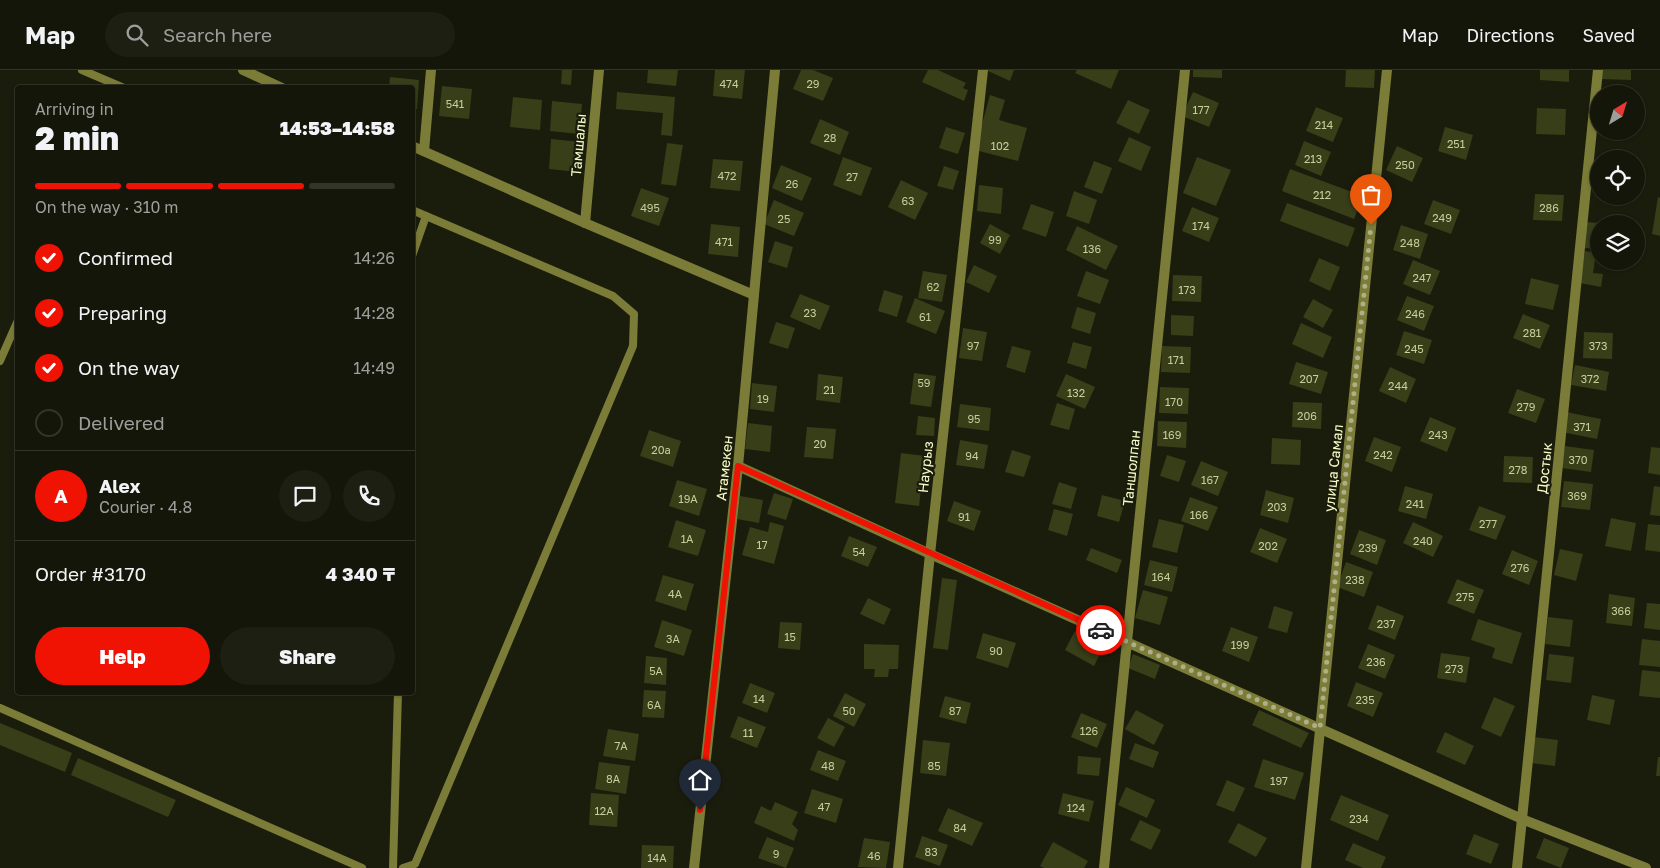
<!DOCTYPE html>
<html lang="en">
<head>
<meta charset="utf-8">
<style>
  :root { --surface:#141609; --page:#1d1f12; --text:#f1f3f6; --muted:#9d9f9c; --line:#33352a; --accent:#f01203 }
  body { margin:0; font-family:"Golos Text",sans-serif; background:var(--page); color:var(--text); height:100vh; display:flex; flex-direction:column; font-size:19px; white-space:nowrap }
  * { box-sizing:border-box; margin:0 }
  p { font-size:16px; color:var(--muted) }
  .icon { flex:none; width:28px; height:28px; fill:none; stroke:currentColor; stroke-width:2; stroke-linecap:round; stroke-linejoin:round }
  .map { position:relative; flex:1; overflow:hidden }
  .side { position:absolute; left:15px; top:15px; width:400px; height:610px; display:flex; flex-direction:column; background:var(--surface); border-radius:5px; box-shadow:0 1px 4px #0004,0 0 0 1px var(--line) }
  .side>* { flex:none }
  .needle { width:32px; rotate:38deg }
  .buttons { position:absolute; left:1590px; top:15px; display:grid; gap:10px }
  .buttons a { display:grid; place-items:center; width:55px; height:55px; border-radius:50%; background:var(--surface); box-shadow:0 1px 4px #0004,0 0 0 1px var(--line); font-size:25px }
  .pin { position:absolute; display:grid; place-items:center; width:42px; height:42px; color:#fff; margin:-51px -21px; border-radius:50% 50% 50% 0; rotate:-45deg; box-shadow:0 0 5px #0007 }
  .pin .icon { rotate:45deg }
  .courier { position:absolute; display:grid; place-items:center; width:50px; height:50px; margin:-25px; border:4px solid #f01203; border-radius:50%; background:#fff; color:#222; box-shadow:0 1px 6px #0007 }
  .headline em { font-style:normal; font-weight:800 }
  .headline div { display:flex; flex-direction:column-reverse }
  .headline { display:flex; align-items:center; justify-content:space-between; height:85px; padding:0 20px }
  h1 { font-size:32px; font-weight:800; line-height:38px }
  .bar { display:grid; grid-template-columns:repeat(4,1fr); gap:8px 5px; align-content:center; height:60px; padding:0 20px }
  .bar i { height:6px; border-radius:4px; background:var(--line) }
  .bar .selected { background:var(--accent) }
  .bar p { grid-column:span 4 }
  .line { display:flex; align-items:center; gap:12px; padding:0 20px; border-top:1px solid var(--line) }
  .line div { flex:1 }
  .round { display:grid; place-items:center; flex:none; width:52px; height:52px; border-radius:26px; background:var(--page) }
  ol { padding:0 20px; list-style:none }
  li { display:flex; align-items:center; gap:15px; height:55px }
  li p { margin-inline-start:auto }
  li .icon { padding:5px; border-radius:50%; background:var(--accent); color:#fff; stroke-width:4 }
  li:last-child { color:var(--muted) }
  li i { width:28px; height:28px; border:2px solid var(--line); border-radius:50% }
  .action { display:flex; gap:10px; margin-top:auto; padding:10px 20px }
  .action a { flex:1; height:58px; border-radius:30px; background:var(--accent); color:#fff; font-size:20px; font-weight:800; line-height:58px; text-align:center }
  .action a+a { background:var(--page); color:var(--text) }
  header { display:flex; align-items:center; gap:30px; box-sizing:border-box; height:70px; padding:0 25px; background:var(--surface); border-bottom:1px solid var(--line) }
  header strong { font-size:24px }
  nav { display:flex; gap:28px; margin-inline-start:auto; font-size:18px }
  .search { width:350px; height:45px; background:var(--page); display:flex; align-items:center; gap:12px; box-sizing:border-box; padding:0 18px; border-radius:28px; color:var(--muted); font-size:19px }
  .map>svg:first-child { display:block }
  .building { fill:#373e18 }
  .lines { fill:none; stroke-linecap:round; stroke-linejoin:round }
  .service { stroke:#7b7c37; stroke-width:8 }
  .minor { stroke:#7b7c37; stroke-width:10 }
  .done { stroke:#acaf87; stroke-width:5; stroke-dasharray:0 9 }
  .route { stroke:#f01203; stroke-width:6 }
  .labels { text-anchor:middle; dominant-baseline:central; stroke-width:4.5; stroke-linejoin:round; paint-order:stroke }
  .number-label { font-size:11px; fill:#c9ce9d }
  .street-label { font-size:14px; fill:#fafec9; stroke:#1b1d0c }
</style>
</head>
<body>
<header>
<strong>Map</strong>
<div class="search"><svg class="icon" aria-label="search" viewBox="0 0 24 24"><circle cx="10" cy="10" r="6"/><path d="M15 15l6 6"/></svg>Search here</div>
<nav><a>Map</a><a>Directions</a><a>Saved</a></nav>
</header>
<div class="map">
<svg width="1660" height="798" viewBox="0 0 1660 798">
  <rect width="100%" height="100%" fill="#1b1d0c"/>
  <!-- building -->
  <g class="building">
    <polygon points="562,0 572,0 571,15 561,14"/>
    <polygon points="648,0 678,0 676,16 647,13"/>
    <polygon points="715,0 745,0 742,29 713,26"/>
    <polygon points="801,0 813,0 833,8 823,31 793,19"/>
    <polygon points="928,0 938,0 966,13 963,18 968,20 964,31 922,12"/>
    <polygon points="986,0 1014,0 1010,11"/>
    <polygon points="1077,0 1119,0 1111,19 1075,3"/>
    <polygon points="1193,0 1222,0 1222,8 1193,7"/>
    <polygon points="1346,0 1375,0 1374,18 1345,17"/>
    <polygon points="1540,0 1569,0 1569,12 1540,10"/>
    <polygon points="1602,0 1631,0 1631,10 1602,9"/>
    <polygon points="390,7 419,10 417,39 412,39 412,18 389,18"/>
    <polygon points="442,16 472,19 469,49 439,46"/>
    <polygon points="617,22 675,27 672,66 661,65 663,43 616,39"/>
    <polygon points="1193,22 1219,33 1209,57 1182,46"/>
    <polygon points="990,25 1005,30 999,50 1027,58 1018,91 975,80"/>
    <polygon points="513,27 542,30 540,60 510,57"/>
    <polygon points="1128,30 1150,40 1139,64 1116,53"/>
    <polygon points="552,31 582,34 579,64 550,61"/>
    <polygon points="1316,37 1343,48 1333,72 1306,61"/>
    <polygon points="1537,38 1566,39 1565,65 1536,64"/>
    <polygon points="820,49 849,62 840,85 810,73"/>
    <polygon points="946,57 965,63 958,84 939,78"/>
    <polygon points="1445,57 1473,65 1466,90 1438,81"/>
    <polygon points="1598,61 1624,61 1622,68 1598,63"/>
    <polygon points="1129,67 1151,77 1141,101 1118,91"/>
    <polygon points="551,69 581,72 578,102 549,99"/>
    <polygon points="1304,71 1331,82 1321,106 1295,95"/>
    <polygon points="667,73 683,75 676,116 661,114"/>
    <polygon points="1397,76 1423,88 1412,112 1386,100"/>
    <polygon points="843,87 872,98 861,126 833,115"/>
    <polygon points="1197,87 1231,100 1216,136 1183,123"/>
    <polygon points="713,89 743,91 740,121 710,118"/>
    <polygon points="1094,91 1112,98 1102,124 1084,117"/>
    <polygon points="781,95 812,108 802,131 772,118"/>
    <polygon points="944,96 959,101 953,120 937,116"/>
    <polygon points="1290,99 1363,126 1354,149 1282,121"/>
    <polygon points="901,110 928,123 915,150 888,137"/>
    <polygon points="979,115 1003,118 1001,144 977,141"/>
    <polygon points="641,118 669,128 659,156 631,146"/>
    <polygon points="1074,121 1097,130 1089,154 1066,146"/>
    <polygon points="1535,124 1564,125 1562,151 1533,150"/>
    <polygon points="1658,127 1660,128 1660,166 1652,164"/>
    <polygon points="774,130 804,143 794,166 764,154"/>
    <polygon points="1433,130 1460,140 1451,164 1424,154"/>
    <polygon points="1287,133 1355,158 1348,177 1280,151"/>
    <polygon points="1031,134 1054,142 1046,167 1022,159"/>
    <polygon points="1192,137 1219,148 1209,172 1182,161"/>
    <polygon points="1586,152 1599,153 1599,179 1585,178"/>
    <polygon points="711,154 740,157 738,187 708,184"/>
    <polygon points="990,154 1010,165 1000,184 980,173"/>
    <polygon points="1401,155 1428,164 1420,189 1393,180"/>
    <polygon points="1077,156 1118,176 1106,200 1066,180"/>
    <polygon points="775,171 793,177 787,198 768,192"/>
    <polygon points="1585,181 1596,183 1593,203 1603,204 1601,217 1580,213"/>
    <polygon points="1319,188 1340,197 1330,221 1309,211"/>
    <polygon points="1413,190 1440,201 1430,225 1403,214"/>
    <polygon points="974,195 997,206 989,223 966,212"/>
    <polygon points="923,201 947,205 942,232 918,228"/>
    <polygon points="1086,201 1109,210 1100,234 1077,226"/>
    <polygon points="1173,205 1202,206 1201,232 1172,231"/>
    <polygon points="1531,208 1559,215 1553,240 1525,234"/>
    <polygon points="884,220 903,226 897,247 878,241"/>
    <polygon points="800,224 830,236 820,260 790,247"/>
    <polygon points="1407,226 1434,236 1424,261 1397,250"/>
    <polygon points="915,228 945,241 936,264 906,252"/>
    <polygon points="1313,229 1333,240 1323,258 1303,247"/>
    <polygon points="1077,237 1096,243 1090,264 1071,258"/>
    <polygon points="1523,244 1550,255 1540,279 1513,268"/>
    <polygon points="1171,245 1194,246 1193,266 1171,265"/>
    <polygon points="776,252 795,258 788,279 769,273"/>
    <polygon points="1301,253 1332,267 1323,288 1292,274"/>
    <polygon points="963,258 987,262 982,291 959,288"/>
    <polygon points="1404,261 1432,270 1424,294 1396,285"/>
    <polygon points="1584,262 1613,263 1612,289 1583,288"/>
    <polygon points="1073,272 1092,277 1086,299 1067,293"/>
    <polygon points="1012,276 1031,281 1025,303 1006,297"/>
    <polygon points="1162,276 1191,277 1190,303 1161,302"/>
    <polygon points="1296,292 1328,302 1321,324 1289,314"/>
    <polygon points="1575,295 1609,302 1606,321 1571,315"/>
    <polygon points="1390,297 1416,309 1406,333 1379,321"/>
    <polygon points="914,303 936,306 931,337 910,334"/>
    <polygon points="818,304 843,307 840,333 816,330"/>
    <polygon points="1066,304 1095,317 1085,339 1056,326"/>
    <polygon points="752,313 777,316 774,342 750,339"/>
    <polygon points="1160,317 1189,318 1188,344 1159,343"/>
    <polygon points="1517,319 1545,329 1536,353 1508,343"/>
    <polygon points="1293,332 1322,333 1321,359 1292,357"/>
    <polygon points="1057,333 1075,339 1069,360 1050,355"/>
    <polygon points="960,334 991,338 989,361 957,357"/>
    <polygon points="1566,342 1601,349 1597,369 1562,362"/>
    <polygon points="918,346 935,348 934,366 916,365"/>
    <polygon points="1430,347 1456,358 1447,382 1420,371"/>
    <polygon points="1158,351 1187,352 1186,378 1157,376"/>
    <polygon points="748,353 772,356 770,382 745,379"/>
    <polygon points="807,357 836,359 833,389 804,387"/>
    <polygon points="649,360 681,371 673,397 640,386"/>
    <polygon points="1374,367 1401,377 1392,402 1365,391"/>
    <polygon points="1272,368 1301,370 1300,395 1271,394"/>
    <polygon points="960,370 988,375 984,399 956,395"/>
    <polygon points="1565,376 1594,380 1591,402 1562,398"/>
    <polygon points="1651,377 1660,378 1660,405 1648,403"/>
    <polygon points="1012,380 1031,386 1024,407 1005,402"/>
    <polygon points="901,383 925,386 919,436 895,433"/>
    <polygon points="1167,385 1186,391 1179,412 1160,406"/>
    <polygon points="1504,386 1533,387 1532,413 1503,412"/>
    <polygon points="1201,391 1228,402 1218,426 1191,415"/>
    <polygon points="677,410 707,419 699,446 669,436"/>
    <polygon points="1564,411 1593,414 1590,440 1561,437"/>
    <polygon points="1059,412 1077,418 1071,439 1052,434"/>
    <polygon points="1405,416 1433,424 1426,449 1398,441"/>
    <polygon points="1654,416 1660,417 1660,446 1650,445"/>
    <polygon points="1266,420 1294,428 1288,453 1260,445"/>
    <polygon points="774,423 793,429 786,450 767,444"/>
    <polygon points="1102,425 1125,431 1119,452 1097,446"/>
    <polygon points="740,426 763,430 759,453 737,449"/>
    <polygon points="1190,427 1218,437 1208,461 1181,451"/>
    <polygon points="954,431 981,441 974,461 947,451"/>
    <polygon points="1479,436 1506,446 1496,470 1469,460"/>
    <polygon points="1054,439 1073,444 1067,466 1048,460"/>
    <polygon points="1611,448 1636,453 1631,481 1605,476"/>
    <polygon points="1159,449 1184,455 1177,483 1152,477"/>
    <polygon points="676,450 706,460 698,486 668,477"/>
    <polygon points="770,452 784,456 774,494 742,485 750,457 768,462"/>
    <polygon points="1413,452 1443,466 1433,487 1403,473"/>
    <polygon points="1648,454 1660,455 1660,482 1645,480"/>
    <polygon points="1260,458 1287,469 1277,493 1250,482"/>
    <polygon points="1359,460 1386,470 1377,495 1350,484"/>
    <polygon points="849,466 877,477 868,497 841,486"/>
    <polygon points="1091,478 1122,490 1117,503 1086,490"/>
    <polygon points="1560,479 1583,484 1576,511 1554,505"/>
    <polygon points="1512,480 1538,491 1529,515 1502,504"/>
    <polygon points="1150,490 1178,497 1172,522 1144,515"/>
    <polygon points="1346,492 1373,502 1364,527 1337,517"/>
    <polygon points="663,505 694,514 686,541 655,531"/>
    <polygon points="942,508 957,510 948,580 933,578"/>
    <polygon points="1457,509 1484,520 1474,544 1447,533"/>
    <polygon points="1143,520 1168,527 1160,555 1135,548"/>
    <polygon points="1609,524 1635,528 1632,556 1606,553"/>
    <polygon points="868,528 891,539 884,555 860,544"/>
    <polygon points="1647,533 1660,534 1660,560 1644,558"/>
    <polygon points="1377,535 1404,546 1395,570 1368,559"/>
    <polygon points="1274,536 1293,542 1287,563 1268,558"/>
    <polygon points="1548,547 1573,550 1570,577 1545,574"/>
    <polygon points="1478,549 1522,563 1512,594 1492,588 1495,578 1471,570"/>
    <polygon points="662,550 692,560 684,586 654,577"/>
    <polygon points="780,552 802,553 800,580 778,578"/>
    <polygon points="1231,557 1258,567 1249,592 1222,581"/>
    <polygon points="1075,561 1104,576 1094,596 1065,580"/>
    <polygon points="983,563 1016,573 1008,598 976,588"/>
    <polygon points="1642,569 1660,571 1660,597 1639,595"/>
    <polygon points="864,574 899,575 898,599 889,599 888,607 874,607 875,599 864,599"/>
    <polygon points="1368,574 1395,585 1385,609 1358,598"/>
    <polygon points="1441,583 1470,587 1466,613 1437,608"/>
    <polygon points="1133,584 1160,595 1155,609 1128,598"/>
    <polygon points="1549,584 1574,587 1571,613 1546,610"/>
    <polygon points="646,586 667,588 666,615 644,613"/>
    <polygon points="1642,600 1660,602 1660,628 1639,626"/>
    <polygon points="1356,612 1383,623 1373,647 1347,636"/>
    <polygon points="750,613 775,623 767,643 742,633"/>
    <polygon points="644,620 666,621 664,648 642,647"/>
    <polygon points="845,623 866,634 854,657 833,646"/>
    <polygon points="1592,625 1615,630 1610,655 1587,650"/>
    <polygon points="945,626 971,633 966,654 939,647"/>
    <polygon points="1494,627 1515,636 1501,667 1481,658"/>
    <polygon points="1136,640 1164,655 1154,675 1125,659"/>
    <polygon points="1259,640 1309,663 1301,678 1252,655"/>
    <polygon points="1081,643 1107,654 1097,678 1071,667"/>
    <polygon points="738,646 766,657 757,678 730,667"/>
    <polygon points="828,648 845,657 834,677 817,668"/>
    <polygon points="0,653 72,683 65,702 0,675"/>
    <polygon points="608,659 639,664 635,691 603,686"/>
    <polygon points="1445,662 1474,676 1465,695 1436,682"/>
    <polygon points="1533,667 1558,670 1555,696 1531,693"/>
    <polygon points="923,670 950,673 946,706 920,703"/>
    <polygon points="1135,673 1159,682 1153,698 1129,689"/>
    <polygon points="818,680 846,691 838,711 810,700"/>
    <polygon points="1078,686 1101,688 1099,706 1077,704"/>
    <polygon points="1658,687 1660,687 1660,706 1656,706"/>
    <polygon points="78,688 176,730 168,747 71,705"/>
    <polygon points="1263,689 1304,703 1295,730 1254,717"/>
    <polygon points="599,692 630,696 626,724 595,719"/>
    <polygon points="1227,710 1245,718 1234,742 1216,735"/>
    <polygon points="1126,717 1155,730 1147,748 1118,735"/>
    <polygon points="812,719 843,729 836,753 804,743"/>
    <polygon points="591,723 619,725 617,757 589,755"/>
    <polygon points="1063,723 1094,731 1089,752 1058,744"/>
    <polygon points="1341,725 1389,745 1378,771 1330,750"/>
    <polygon points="775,732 798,742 792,754 798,760 794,771 754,753 761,736 771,741"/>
    <polygon points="948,738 983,753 972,776 938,761"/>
    <polygon points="1140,750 1161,760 1151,780 1130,770"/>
    <polygon points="1238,753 1267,768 1256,787 1228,772"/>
    <polygon points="1474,764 1499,774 1491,794 1466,784"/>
    <polygon points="922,766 948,775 940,796 915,787"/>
    <polygon points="767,767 794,778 786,798 758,788"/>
    <polygon points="864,768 890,772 886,798 858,797"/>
    <polygon points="1544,768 1569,778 1561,798 1536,788"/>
    <polygon points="1053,772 1088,791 1084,798 1044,798 1040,796"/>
    <polygon points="1353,773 1386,787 1381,798 1363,798 1345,790"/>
    <polygon points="642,775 674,776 673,798 641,798"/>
  </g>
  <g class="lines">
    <!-- service -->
    <g class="service">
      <polyline points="82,0 124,18"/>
      <polyline points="412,186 426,146"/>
      <polyline points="0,291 18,250"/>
      <polyline points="0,638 362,798"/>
      <polyline points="393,798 398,622"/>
      <polyline points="403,798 415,794 633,276 634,244 613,226 412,140"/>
    </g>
    <!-- minor -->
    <g class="minor">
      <polyline points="243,0 282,18"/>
      <polyline points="412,76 585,153 754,225"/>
      <polyline points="424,81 431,0"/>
      <polyline points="585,153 599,0"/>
      <polyline points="738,396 930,484 1522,749 1646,798"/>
      <polyline points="694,798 738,396 775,0"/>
      <polyline points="898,798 930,484 983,0"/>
      <polyline points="1104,798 1185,0"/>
      <polyline points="1306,798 1387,0"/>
      <polyline points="1517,798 1598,0"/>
    </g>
  </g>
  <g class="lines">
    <!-- done -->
    <polyline class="done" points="1101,560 1320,658 1371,155"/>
    <!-- route -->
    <polyline class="route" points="700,740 738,396 1101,560"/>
  </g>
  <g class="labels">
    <!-- number labels -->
    <g class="number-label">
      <text x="729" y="13">474</text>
      <text x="813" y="13">29</text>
      <text x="455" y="33">541</text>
      <text x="1201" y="39">177</text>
      <text x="1324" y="54">214</text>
      <text x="830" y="67">28</text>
      <text x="1456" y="73">251</text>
      <text x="1000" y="75">102</text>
      <text x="1313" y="88">213</text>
      <text x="1405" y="94">250</text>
      <text x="727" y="105">472</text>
      <text x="852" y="106">27</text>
      <text x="792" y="113">26</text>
      <text x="1322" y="124">212</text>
      <text x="908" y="130">63</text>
      <text x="650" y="137">495</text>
      <text x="1549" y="137">286</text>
      <text x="1442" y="147">249</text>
      <text x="784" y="148">25</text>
      <text x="1201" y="155">174</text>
      <text x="995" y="169">99</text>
      <text x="724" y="171">471</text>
      <text x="1410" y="172">248</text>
      <text x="1092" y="178">136</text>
      <text x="1422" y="207">247</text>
      <text x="933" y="216">62</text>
      <text x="1187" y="219">173</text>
      <text x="810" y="242">23</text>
      <text x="1415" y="243">246</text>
      <text x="925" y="246">61</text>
      <text x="1532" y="262">281</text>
      <text x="973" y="275">97</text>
      <text x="1598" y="275">373</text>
      <text x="1414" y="278">245</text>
      <text x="1176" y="289">171</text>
      <text x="1309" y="308">207</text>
      <text x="1590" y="308">372</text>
      <text x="924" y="312">59</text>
      <text x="1398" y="315">244</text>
      <text x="829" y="319">21</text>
      <text x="1076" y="322">132</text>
      <text x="763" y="328">19</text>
      <text x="1174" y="331">170</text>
      <text x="1526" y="336">279</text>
      <text x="1307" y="345">206</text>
      <text x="974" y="348">95</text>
      <text x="1582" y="356">371</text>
      <text x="1172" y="364">169</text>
      <text x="1438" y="364">243</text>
      <text x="820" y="373">20</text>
      <text x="661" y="379">20а</text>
      <text x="1383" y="384">242</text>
      <text x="972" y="385">94</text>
      <text x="1578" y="389">370</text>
      <text x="1518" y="399">278</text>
      <text x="1210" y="409">167</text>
      <text x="1577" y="425">369</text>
      <text x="688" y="428">19А</text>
      <text x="1415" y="433">241</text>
      <text x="1277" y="436">203</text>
      <text x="1199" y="444">166</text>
      <text x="964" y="446">91</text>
      <text x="1488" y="453">277</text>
      <text x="687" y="468">1А</text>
      <text x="1423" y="470">240</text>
      <text x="762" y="474">17</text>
      <text x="1268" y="475">202</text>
      <text x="1368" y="477">239</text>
      <text x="859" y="481">54</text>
      <text x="1520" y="497">276</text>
      <text x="1161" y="506">164</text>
      <text x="1355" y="509">238</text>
      <text x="675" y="523">4А</text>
      <text x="1465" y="526">275</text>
      <text x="1621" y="540">366</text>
      <text x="1386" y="553">237</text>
      <text x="790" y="566">15</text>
      <text x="673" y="568">3А</text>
      <text x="1240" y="574">199</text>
      <text x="996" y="580">90</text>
      <text x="1376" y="591">236</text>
      <text x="1454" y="598">273</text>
      <text x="656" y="600">5А</text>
      <text x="759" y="628">14</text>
      <text x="1365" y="629">235</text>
      <text x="654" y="634">6А</text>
      <text x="849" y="640">50</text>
      <text x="955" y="640">87</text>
      <text x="1089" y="660">126</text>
      <text x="748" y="662">11</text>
      <text x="621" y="675">7А</text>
      <text x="828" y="695">48</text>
      <text x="934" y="695">85</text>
      <text x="613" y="708">8А</text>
      <text x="1279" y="710">197</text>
      <text x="824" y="736">47</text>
      <text x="1076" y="737">124</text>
      <text x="604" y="740">12А</text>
      <text x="1359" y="748">234</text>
      <text x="960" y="757">84</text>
      <text x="931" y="781">83</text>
      <text x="776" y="783">9</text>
      <text x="874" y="785">46</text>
      <text x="657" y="787">14А</text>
    </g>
    <!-- street labels -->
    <g class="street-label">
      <text transform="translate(578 75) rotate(-85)">Тамшалы</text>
      <text transform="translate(925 397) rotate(-84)">Наурыз</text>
      <text transform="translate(724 398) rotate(-84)">Атамекен</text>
      <text transform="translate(1131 398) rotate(-84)">Таншолпан</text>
      <text transform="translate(1333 398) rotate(-84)">улица Самал</text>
      <text transform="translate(1544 398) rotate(-84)">Достык</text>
    </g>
  </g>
</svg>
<div class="buttons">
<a><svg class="needle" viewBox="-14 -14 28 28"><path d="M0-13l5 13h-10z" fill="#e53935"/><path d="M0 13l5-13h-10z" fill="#9d9f9c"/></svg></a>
<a><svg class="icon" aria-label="locate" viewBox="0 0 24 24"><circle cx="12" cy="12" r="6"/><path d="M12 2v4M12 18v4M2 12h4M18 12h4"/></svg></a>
<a><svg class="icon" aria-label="layers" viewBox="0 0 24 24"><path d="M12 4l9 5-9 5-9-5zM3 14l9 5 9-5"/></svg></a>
</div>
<div class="pin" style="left:1371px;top:155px;background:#ea580c"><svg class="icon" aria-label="bag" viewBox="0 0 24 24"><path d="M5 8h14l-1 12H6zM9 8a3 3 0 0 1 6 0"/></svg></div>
<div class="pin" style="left:700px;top:740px;background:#1f2937"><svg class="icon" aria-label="home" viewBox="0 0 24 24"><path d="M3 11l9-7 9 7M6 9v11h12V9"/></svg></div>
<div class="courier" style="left:1101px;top:560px"><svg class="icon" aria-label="car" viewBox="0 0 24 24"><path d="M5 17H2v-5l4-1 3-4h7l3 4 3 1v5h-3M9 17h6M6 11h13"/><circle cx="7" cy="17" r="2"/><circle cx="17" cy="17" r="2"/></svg></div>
<section class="side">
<div class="headline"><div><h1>2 min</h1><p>Arriving in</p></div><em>14:53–14:58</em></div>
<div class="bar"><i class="selected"></i><i class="selected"></i><i class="selected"></i><i></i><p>On the way · 310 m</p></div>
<ol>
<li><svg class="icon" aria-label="check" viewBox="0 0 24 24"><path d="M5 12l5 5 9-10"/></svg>Confirmed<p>14:26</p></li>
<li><svg class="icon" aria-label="check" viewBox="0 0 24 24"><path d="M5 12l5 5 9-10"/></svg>Preparing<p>14:28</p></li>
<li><svg class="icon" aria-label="check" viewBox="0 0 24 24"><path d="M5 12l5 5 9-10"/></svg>On the way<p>14:49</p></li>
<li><i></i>Delivered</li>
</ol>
<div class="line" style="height:90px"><b class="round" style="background:var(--accent);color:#fff">A</b><div><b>Alex</b><p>Courier · 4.8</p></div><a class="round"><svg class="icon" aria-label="chat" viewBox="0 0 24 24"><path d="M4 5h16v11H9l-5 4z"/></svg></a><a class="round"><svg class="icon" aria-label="phone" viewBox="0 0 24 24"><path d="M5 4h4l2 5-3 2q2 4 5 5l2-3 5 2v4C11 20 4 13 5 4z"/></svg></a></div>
<div class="line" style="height:65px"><div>Order #3170</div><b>4 340 ₸</b></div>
<div class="action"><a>Help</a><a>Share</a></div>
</section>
</div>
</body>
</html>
